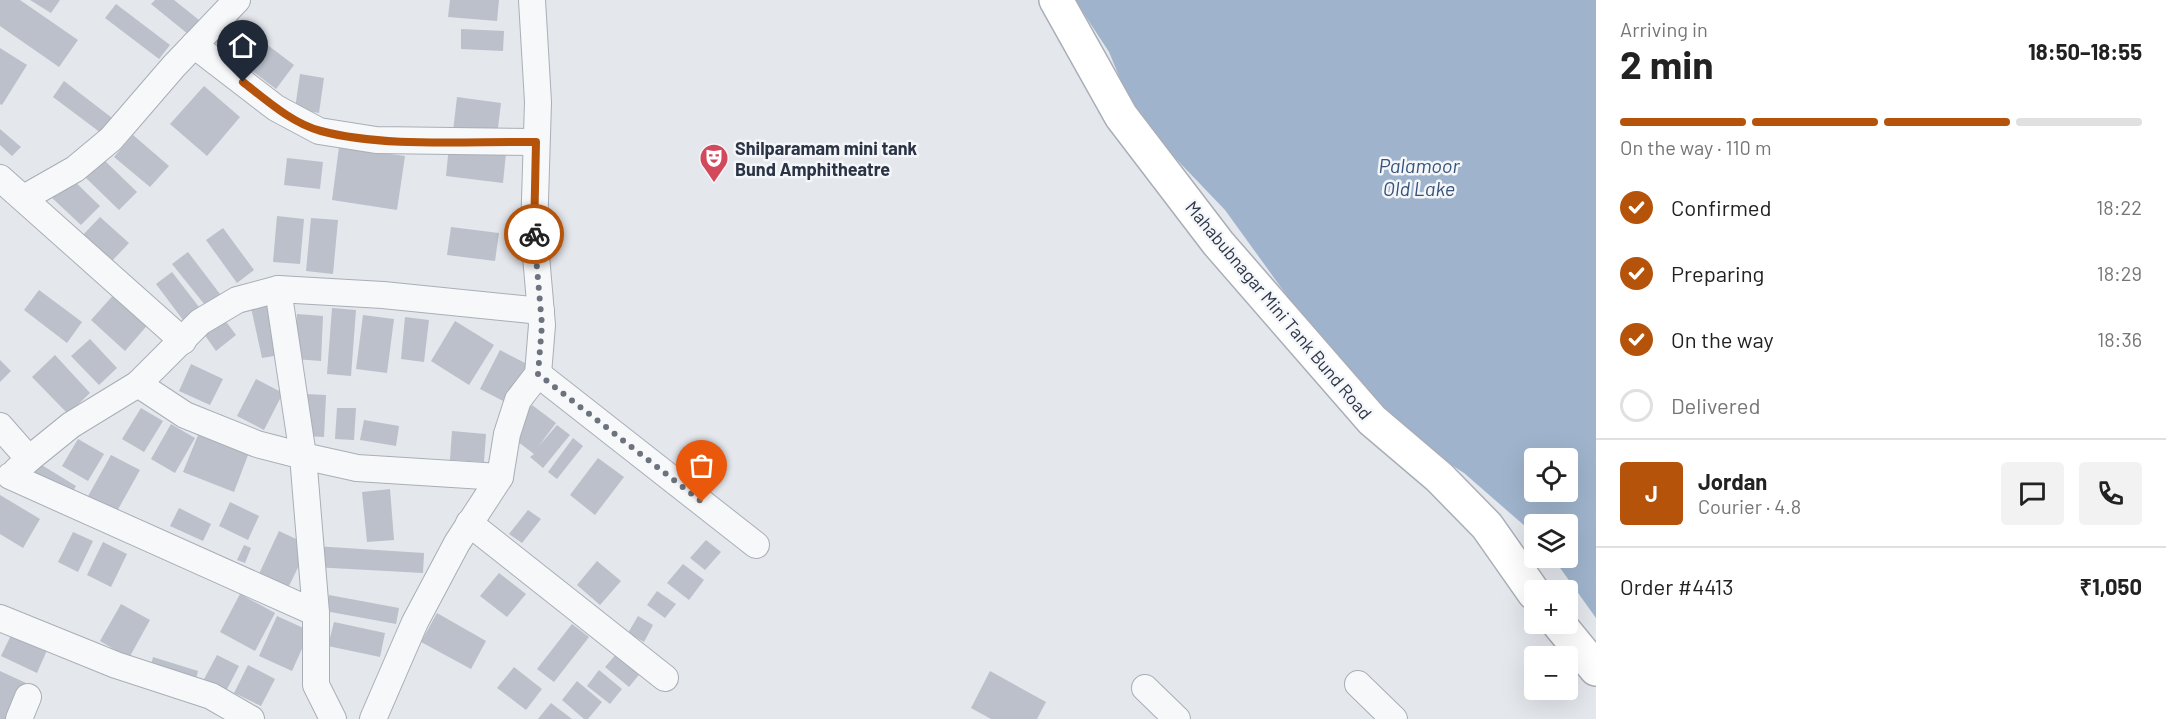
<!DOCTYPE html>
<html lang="en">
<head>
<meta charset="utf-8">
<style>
  :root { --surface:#fff; --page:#f2f2f2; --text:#222; --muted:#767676; --line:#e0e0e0; --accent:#b45309 }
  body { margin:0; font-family:Barlow,sans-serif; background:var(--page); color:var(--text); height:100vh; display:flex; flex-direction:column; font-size:22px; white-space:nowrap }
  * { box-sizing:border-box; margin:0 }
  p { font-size:20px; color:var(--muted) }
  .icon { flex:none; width:33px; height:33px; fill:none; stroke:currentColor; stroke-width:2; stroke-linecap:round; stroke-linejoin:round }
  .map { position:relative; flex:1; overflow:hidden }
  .side { display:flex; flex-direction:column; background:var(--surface); width:570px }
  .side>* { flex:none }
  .controls { position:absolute; left:1524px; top:448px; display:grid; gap:12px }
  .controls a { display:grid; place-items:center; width:54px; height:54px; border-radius:6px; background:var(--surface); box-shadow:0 6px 24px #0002; font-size:30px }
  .pin { position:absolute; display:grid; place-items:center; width:51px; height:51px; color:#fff; margin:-62px -26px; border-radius:50% 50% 50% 0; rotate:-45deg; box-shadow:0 0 6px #0007 }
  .pin .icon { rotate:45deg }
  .courier { position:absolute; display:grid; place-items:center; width:60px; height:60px; margin:-30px; border:4px solid #b45309; border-radius:50%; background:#fff; color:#222; box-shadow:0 2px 8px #0007 }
  .summary em { font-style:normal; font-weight:700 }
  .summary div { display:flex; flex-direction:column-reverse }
  .summary { display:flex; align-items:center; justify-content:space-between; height:102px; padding:0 24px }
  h1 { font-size:39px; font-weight:700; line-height:45px }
  .bar { display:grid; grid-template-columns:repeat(4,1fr); gap:9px 6px; align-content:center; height:72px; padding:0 24px }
  .bar i { height:8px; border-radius:4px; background:var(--line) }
  .bar .selected { background:var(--accent) }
  .bar p { grid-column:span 4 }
  .line { display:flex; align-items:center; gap:15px; padding:0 24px; border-top:2px solid var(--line) }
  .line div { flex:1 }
  .round { display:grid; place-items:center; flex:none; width:63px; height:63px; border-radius:6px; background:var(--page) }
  ol { padding:0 24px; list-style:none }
  li { display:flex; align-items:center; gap:18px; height:66px }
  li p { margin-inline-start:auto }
  li .icon { padding:6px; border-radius:50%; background:var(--accent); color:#fff; stroke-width:4 }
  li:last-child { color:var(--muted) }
  li i { width:33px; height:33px; border:3px solid var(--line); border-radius:50% }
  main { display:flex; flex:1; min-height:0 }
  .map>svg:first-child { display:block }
  .water { fill:#9fb4cc; fill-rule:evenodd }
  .building { fill:#bbc0ca }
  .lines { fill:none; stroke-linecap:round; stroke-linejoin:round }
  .street-casing { stroke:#a9aeb7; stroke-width:28 }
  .secondary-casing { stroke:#a9aeb7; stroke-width:36 }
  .street { stroke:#f7f8fa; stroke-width:26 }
  .secondary { stroke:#fff; stroke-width:33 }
  .done { stroke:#6c737f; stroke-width:6; stroke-dasharray:0 10.8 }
  .route { stroke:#b45309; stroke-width:8 }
  .labels { text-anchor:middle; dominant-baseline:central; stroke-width:5; stroke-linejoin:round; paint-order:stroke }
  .poi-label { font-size:18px; font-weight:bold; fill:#2b3445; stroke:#f4f6f9; text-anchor:start }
  .street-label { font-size:18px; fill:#2b3445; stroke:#f4f6f9 }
  .water-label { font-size:20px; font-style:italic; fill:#34527a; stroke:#f4f6f9 }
</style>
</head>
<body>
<main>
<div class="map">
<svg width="1596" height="719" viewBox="0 0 1596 719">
  <rect width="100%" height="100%" fill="#e4e7ec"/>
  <!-- water -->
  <path class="water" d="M1075 0H1596V618L1553 558H1568V525H1534V534L1464 473 1380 419 1335 362 1225 210 1136 117 1109 52ZM1534 459H1568V492H1534Z"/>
  <!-- building -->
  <g class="building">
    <polygon points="0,0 20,0 78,40 59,67 0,26"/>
    <polygon points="30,0 60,0 51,13"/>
    <polygon points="155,0 174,0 199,20 188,34 151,4"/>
    <polygon points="450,0 499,0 497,21 448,17"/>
    <polygon points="116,4 170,45 159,59 105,18"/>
    <polygon points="228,15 294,65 276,89 210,39"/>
    <polygon points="461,29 504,31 503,51 461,49"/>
    <polygon points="0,48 27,65 2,105 0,104"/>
    <polygon points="300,74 324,78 319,113 295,109"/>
    <polygon points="64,81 116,121 105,136 53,97"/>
    <polygon points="204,86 240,117 207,156 170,124"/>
    <polygon points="457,97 501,103 497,136 453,131"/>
    <polygon points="0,129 21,147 12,156 0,145"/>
    <polygon points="133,135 169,166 150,187 114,157"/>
    <polygon points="449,146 506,153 503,183 446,176"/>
    <polygon points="339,147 405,156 397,210 332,200"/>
    <polygon points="287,158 323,162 320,189 284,185"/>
    <polygon points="103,159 137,192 119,210 85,177"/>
    <polygon points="69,176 100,206 81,225 50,196"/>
    <polygon points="277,216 304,219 300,264 273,262"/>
    <polygon points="100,217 129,243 110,263 81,237"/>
    <polygon points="311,218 338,220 333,274 306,271"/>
    <polygon points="451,227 499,233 495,261 447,255"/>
    <polygon points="223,228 254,270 237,283 206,240"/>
    <polygon points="188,252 220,294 205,305 172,264"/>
    <polygon points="172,272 199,307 183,320 156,284"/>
    <polygon points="39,290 82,322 67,343 24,310"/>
    <polygon points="117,291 151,321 125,351 91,320"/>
    <polygon points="267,299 280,355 262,358 250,303"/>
    <polygon points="332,308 356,310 351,376 327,374"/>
    <polygon points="297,314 323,316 321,361 294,359"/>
    <polygon points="363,315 394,319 387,373 356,369"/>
    <polygon points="405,317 429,320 424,362 401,359"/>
    <polygon points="224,319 236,335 216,351 204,334"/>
    <polygon points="455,321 494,345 469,385 431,361"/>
    <polygon points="90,339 117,368 99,385 71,356"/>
    <polygon points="500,350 527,364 507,403 480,389"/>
    <polygon points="55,355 90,393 68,414 32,377"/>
    <polygon points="0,360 11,371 0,382"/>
    <polygon points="191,364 223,379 210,405 179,391"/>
    <polygon points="256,379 283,393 264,430 237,416"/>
    <polygon points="305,394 326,395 324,437 303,436"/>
    <polygon points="532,405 556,423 538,447 557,425 570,435 543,468 530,457 534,454 509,435"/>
    <polygon points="141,408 163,421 144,452 122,439"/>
    <polygon points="337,408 356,408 354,440 335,439"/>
    <polygon points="364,420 399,426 396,446 360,440"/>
    <polygon points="171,424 195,438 175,473 151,459"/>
    <polygon points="452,431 486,434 484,462 450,460"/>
    <polygon points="198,435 248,455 234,492 183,472"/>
    <polygon points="573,438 583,446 557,479 548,472"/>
    <polygon points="78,439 104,454 88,481 62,466"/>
    <polygon points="111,455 140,470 116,513 87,498"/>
    <polygon points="598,458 624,477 595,515 570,495"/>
    <polygon points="40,464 76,486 69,498 33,476"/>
    <polygon points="390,489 394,540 367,542 362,492"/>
    <polygon points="0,495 40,519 23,548 0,534"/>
    <polygon points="230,502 259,516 248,540 219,526"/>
    <polygon points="179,508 211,524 203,541 170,526"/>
    <polygon points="528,510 541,519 522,543 509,534"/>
    <polygon points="279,531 309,545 287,590 258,576"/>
    <polygon points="73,532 93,541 78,572 58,562"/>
    <polygon points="706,540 721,552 705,570 690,558"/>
    <polygon points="103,542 127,554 111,587 87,575"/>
    <polygon points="244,545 251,548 245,563 237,560"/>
    <polygon points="314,546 424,553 423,573 313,567"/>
    <polygon points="597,561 621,581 600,605 577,585"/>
    <polygon points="683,564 704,580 689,600 667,583"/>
    <polygon points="499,573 526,594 507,617 480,596"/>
    <polygon points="657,591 676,604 665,618 647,605"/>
    <polygon points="240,594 275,613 255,651 220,632"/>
    <polygon points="329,595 399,608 396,624 325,611"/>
    <polygon points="121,604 150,620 129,658 100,641"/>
    <polygon points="437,613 486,641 471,669 421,642"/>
    <polygon points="277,616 310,631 292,671 259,656"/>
    <polygon points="638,616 653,625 644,642 628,633"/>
    <polygon points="334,622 385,633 380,657 328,646"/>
    <polygon points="572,624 589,637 554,682 537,669"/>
    <polygon points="13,631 48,648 37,673 1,656"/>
    <polygon points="619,651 642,671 629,687 605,667"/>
    <polygon points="217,655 239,666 225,693 203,681"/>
    <polygon points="153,657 198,671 195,683 150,669"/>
    <polygon points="248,665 275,679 261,706 234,693"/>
    <polygon points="514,667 542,689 526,710 497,688"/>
    <polygon points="599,670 622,689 610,704 587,686"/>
    <polygon points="0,671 26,683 10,719 0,719"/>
    <polygon points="990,671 1046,702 1037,719 991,719 971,708"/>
    <polygon points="577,681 602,702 588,719 584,719 562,700"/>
    <polygon points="551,703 572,719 538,719"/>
  </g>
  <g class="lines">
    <!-- street casing -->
    <g class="street-casing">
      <g id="street">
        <polyline points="194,45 276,108 319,131 376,140 536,142"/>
        <polyline points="0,178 183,341"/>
        <polyline points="24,198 75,169 111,139 174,66 237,0"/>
        <polyline points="278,289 303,456 316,613"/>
        <polyline points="538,374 756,545"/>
        <polyline points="138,384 200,322 237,300 278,289 383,295 541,311"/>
        <polyline points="0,426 29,459 16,471"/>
        <polyline points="29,459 71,425 138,384 185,415 257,444 303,456 357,468 500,477"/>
        <polyline points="10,476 316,613 316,685 333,719"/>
        <polyline points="469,523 665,678"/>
        <polyline points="0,618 116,665 211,696 251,719"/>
        <polyline points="1358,684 1394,719"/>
        <polyline points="1145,688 1177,719"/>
        <polyline points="19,719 28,697"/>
        <polyline points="373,719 415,622 457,543 500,477 507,434 518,400 538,374 542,325 534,233 538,102 532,0"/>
      </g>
    </g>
    <!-- secondary casing -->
    <g class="secondary-casing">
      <g id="secondary">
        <polyline points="1056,0 1121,116 1218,243 1372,420 1439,477 1487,526 1534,593"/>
        <polyline points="1559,624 1596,669"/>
      </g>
    </g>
    <!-- street -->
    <use href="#street" class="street"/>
    <!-- secondary -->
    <use href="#secondary" class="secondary"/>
  </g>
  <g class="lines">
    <!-- done -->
    <polyline class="done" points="534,234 542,325 538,374 702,502"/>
    <!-- route -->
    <path class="route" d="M243 82C266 100 293 124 321 131 385 148 469 141 536 142L534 234"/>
  </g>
  <!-- icons -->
  <defs>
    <g id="theatre-pin" transform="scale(1.5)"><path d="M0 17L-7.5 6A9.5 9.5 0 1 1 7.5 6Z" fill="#d1495b" stroke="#f4f6f9"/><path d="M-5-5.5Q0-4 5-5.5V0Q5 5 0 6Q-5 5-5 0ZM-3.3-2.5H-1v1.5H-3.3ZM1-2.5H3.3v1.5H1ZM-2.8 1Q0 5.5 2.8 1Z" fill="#fff"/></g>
  </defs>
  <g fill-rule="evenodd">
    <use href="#theatre-pin" x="714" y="158"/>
  </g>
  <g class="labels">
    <!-- poi labels -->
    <g class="poi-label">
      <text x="735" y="148">Shilparamam mini tank<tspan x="735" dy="21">Bund Amphitheatre</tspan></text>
    </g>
    <!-- street labels -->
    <g class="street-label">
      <text transform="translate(1279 310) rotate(50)">Mahabubnagar Mini Tank Bund Road</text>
    </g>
    <!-- water labels -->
    <g class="water-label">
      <text x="1419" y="165">Palamoor<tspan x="1419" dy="23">Old Lake</tspan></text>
    </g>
  </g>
</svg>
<div class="controls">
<a><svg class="icon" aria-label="locate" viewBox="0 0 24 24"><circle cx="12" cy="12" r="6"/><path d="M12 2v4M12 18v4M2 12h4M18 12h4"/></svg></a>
<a><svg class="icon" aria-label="layers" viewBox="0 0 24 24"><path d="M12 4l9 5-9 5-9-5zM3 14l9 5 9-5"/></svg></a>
<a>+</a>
<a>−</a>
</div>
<div class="pin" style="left:702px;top:502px;background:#ea580c"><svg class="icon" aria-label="bag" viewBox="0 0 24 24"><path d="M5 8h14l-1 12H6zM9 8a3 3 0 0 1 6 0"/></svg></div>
<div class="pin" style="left:243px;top:82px;background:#1f2937"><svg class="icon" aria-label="home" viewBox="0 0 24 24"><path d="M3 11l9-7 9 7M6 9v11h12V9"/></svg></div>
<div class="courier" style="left:534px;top:234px"><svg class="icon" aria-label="bike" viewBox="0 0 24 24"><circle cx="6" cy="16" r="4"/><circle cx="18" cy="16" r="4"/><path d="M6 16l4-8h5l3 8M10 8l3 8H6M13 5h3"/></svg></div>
</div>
<section class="side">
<div class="summary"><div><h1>2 min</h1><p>Arriving in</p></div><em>18:50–18:55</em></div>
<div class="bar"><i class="selected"></i><i class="selected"></i><i class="selected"></i><i></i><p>On the way · 110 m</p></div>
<ol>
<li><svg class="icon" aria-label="check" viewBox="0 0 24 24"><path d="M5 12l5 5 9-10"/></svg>Confirmed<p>18:22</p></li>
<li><svg class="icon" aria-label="check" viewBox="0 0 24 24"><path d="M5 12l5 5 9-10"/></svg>Preparing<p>18:29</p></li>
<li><svg class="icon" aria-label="check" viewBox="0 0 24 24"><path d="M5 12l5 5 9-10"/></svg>On the way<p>18:36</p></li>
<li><i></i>Delivered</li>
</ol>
<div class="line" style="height:108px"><b class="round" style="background:var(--accent);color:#fff">J</b><div><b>Jordan</b><p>Courier · 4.8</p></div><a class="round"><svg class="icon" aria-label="chat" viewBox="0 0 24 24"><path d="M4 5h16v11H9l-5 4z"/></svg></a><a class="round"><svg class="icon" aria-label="phone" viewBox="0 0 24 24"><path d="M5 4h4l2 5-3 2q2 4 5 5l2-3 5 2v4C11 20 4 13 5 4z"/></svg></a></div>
<div class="line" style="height:78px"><div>Order #4413</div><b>₹1,050</b></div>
</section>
</main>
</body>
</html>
